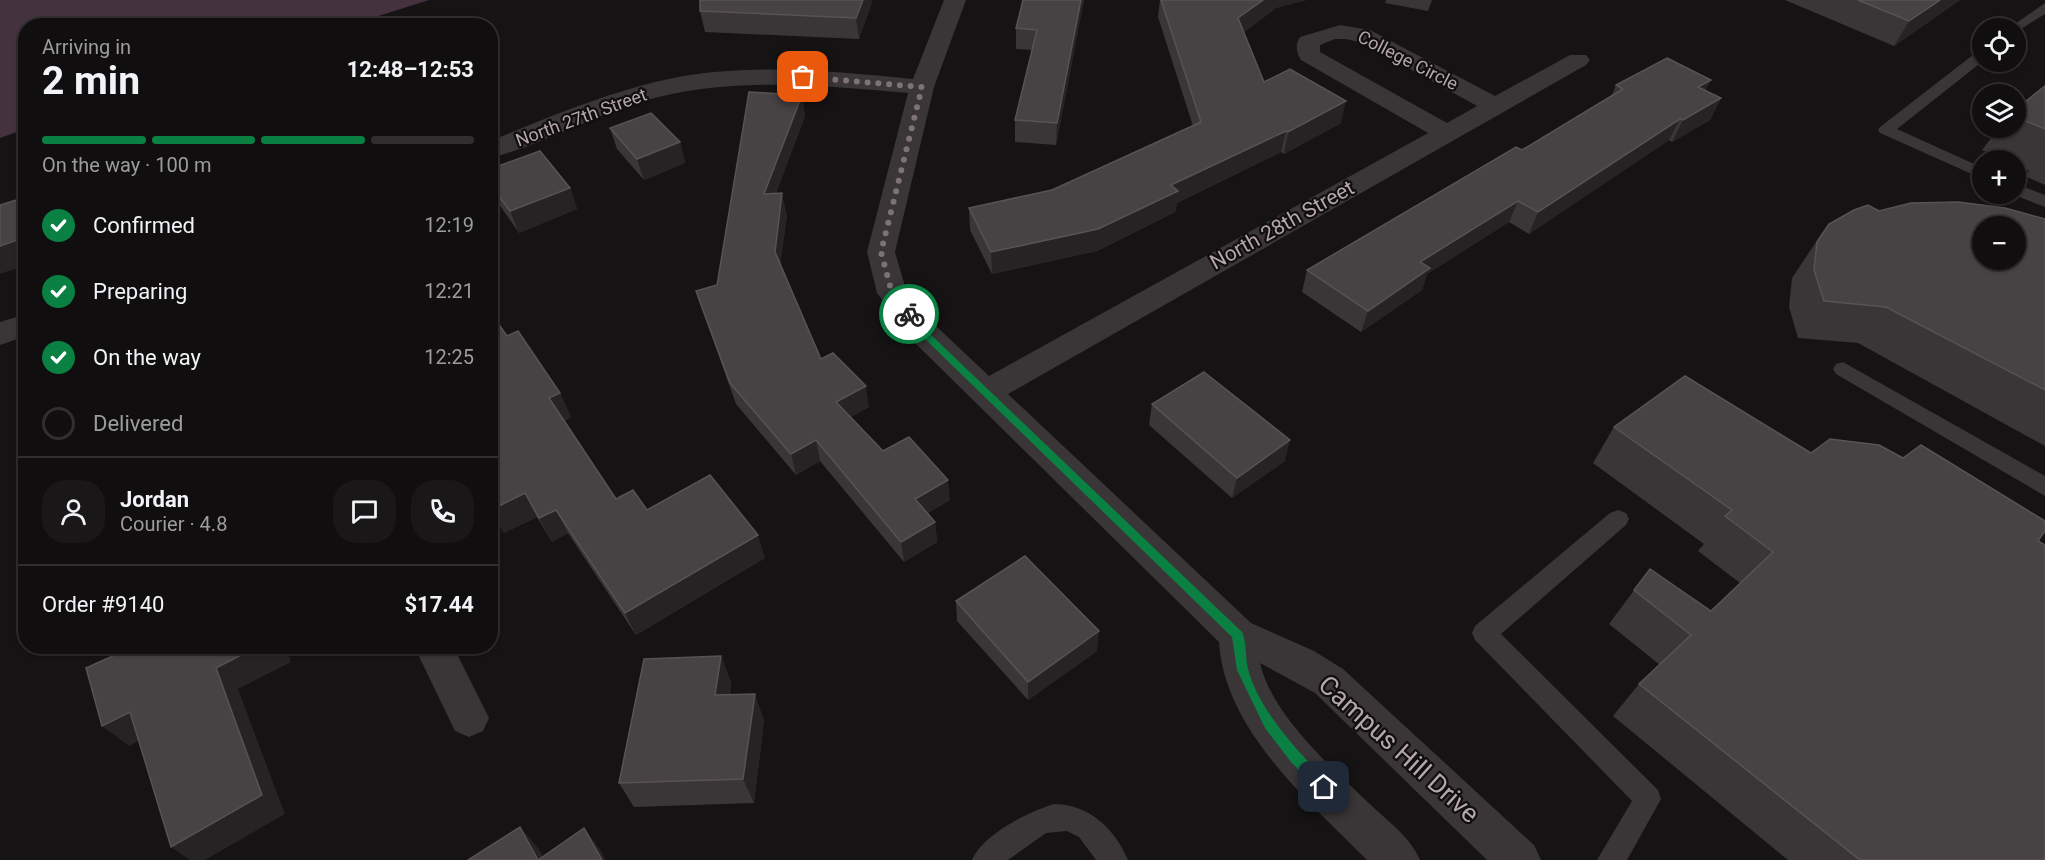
<!DOCTYPE html>
<html lang="en">
<head>
<meta charset="utf-8">
<style>
  :root { --surface:#100e0f; --page:#191718; --text:#f1f3f6; --muted:#9c9c9e; --line:#302e2f; --accent:#0b8043 }
  body { margin:0; font-family:Roboto,sans-serif; background:var(--page); color:var(--text); height:100vh; display:flex; flex-direction:column; font-size:22px; white-space:nowrap }
  * { box-sizing:border-box; margin:0 }
  p { font-size:20px; color:var(--muted) }
  .icon { flex:none; width:33px; height:33px; fill:none; stroke:currentColor; stroke-width:2; stroke-linecap:round; stroke-linejoin:round }
  .map { position:relative; flex:1; overflow:hidden }
  .drawer { position:absolute; left:18px; top:18px; width:480px; height:636px; display:flex; flex-direction:column; background:var(--surface); border-radius:24px; box-shadow:0 2px 4px #0004,0 0 0 2px var(--line) }
  .drawer>* { flex:none }
  .buttons { position:absolute; left:1972px; top:18px; display:grid; gap:12px }
  .buttons a { display:grid; place-items:center; width:54px; height:54px; border-radius:50%; background:var(--surface); box-shadow:0 2px 4px #0004,0 0 0 2px var(--line); font-size:30px }
  .pin { position:absolute; display:grid; place-items:center; width:51px; height:51px; color:#fff; margin:-26px; border-radius:12px; box-shadow:0 3px 9px #0006 }
  .courier { position:absolute; display:grid; place-items:center; width:60px; height:60px; margin:-30px; border:4px solid #0b8043; border-radius:50%; background:#fff; color:#222; box-shadow:0 2px 8px #0007 }
  .overview em { font-style:normal; font-weight:700 }
  .overview div { display:flex; flex-direction:column-reverse }
  .overview { display:flex; align-items:center; justify-content:space-between; height:102px; padding:0 24px }
  h1 { font-size:39px; font-weight:700; line-height:45px }
  .bar { display:grid; grid-template-columns:repeat(4,1fr); gap:9px 6px; align-content:center; height:72px; padding:0 24px }
  .bar i { height:8px; border-radius:4px; background:var(--line) }
  .bar .selected { background:var(--accent) }
  .bar p { grid-column:span 4 }
  .line { display:flex; align-items:center; gap:15px; padding:0 24px; border-top:2px solid var(--line) }
  .line div { flex:1 }
  .round { display:grid; place-items:center; flex:none; width:63px; height:63px; border-radius:24px; background:var(--page) }
  ol { padding:0 24px; list-style:none }
  li { display:flex; align-items:center; gap:18px; height:66px }
  li p { margin-inline-start:auto }
  li .icon { padding:6px; border-radius:50%; background:var(--accent); color:#fff; stroke-width:4 }
  li:last-child { color:var(--muted) }
  li i { width:33px; height:33px; border:3px solid var(--line); border-radius:50% }
  .map>svg:first-child { display:block }
  .water { fill:#44323f }
  .lines { fill:none; stroke-linecap:round; stroke-linejoin:round }
  .service { fill:#3a3536; fill-rule:evenodd }
  .minor { fill:#3a3536; fill-rule:evenodd }
  .wall { fill:#3a3638 }
  .shaded-wall { fill:#262324 }
  .building { fill:#474244; stroke:#595255; stroke-width:1.5; fill-rule:evenodd }
  .route { fill:#0b8043 }
  .done { stroke:#7d7377; stroke-width:6; stroke-dasharray:0 10.8 }
  .labels { text-anchor:middle; dominant-baseline:central; stroke-width:4.5; stroke-linejoin:round; paint-order:stroke }
  .far-street-label { font-size:18px; fill:#b5a6ad; stroke:#100e0f }
  .street-label { font-size:21px; fill:#b5a6ad; stroke:#100e0f }
  .near-street-label { font-size:26px; fill:#b5a6ad; stroke:#100e0f }
</style>
</head>
<body>
<div class="map">
<svg width="2045" height="860" viewBox="0 0 2045 860">
  <rect width="100%" height="100%" fill="#151314"/>
  <!-- water -->
  <polygon class="water" points="0,0 429,0 350,25 26,26 25,129 0,138"/>
  <g class="lines">
    <!-- service -->
    <g class="service">
      <polygon points="2045,3 2045,14 2016,32 2016,28 2009,28"/>
      <polygon points="1983,50 1983,61 1897,129 1983,168 1983,179 1880,133 1878,130 1880,127 1978,51"/>
      <polygon points="2016,184 2045,195 2045,207 2012,194 2016,194"/>
      <polygon points="1843,362 2045,476 2045,496 1836,374 1833,369 1836,364"/>
      <polygon points="1618,510 1626,513 1629,519 1626,525 1501,634 1658,790 1661,799 1627,860 1597,860 1632,801 1475,640 1472,633 1475,626 1610,513"/>
      <path d="M1054 804C1089 804 1115 829 1128 860H1096L1079 837 1067 831 1046 833 1008 860H972C983 834 1028 812 1054 804Z"/>
    </g>
    <!-- minor -->
    <g class="minor">
      <path d="M944 0H966L934 87 895 252 906 290 936 326 989 376 1428 133 1301 60C1296 53 1295 44 1300 37L1340 25 1370 30 1495 96 1570 55H1586L1590 60 1586 65 1008 394 1251 623 1314 651 1343 669 1534 845 1541 860H1487L1315 693 1260 663C1272 716 1334 770 1372 806 1390 823 1410 837 1420 860H1367C1309 802 1224 729 1219 642L914 342 877 293 867 252 908 93C818 85 728 76 640 102 590 117 542 145 490 158V141C555 115 621 86 690 75 764 64 839 72 913 79ZM1335 39H1346L1363 43 1477 106 1447 123 1320 52V45Z"/>
      <polygon points="26,314 26,336 0,345 0,322"/>
      <polygon points="414,646 453,646 489,718 483,731 469,737 455,731"/>
    </g>
  </g>
  <!-- wall -->
  <g class="wall">
    <polygon points="700,0 871,0 872,2 859,39 705,32 700,11"/>
    <polygon points="1023,0 1084,0 1056,145 1015,142 1015,120 1032,50 1016,49 1016,28"/>
    <polygon points="1160,0 1306,0 1276,8 1244,32 1264,82 1341,123 1284,154 1281,152 1177,203 1175,212 1097,251 992,274 970,230 969,208 1052,190 1193,126 1158,17"/>
    <polygon points="1386,0 1432,0 1428,11 1385,3"/>
    <polygon points="1785,0 1960,0 1894,46"/>
    <polygon points="1711,80 1705,90 1721,98 1710,120 1672,142 1669,140 1529,234 1509,222 1427,274 1422,290 1361,332 1302,292 1307,270 1522,150 1612,95 1616,85"/>
    <polygon points="2045,86 2045,185 2025,176 2029,171 2016,165 2016,160 2005,160 1982,150 1999,128 2016,128 2016,117"/>
    <polygon points="802,95 805,116 776,193 787,215 780,265 821,359 869,407 851,417 883,451 950,500 928,513 935,522 937,542 904,562 820,461 796,475 736,404 703,312 696,291 717,285"/>
    <polygon points="610,128 680,142 685,163 644,180 617,149"/>
    <polygon points="490,169 570,188 577,209 519,233 492,194 490,191"/>
    <polygon points="1879,211 2045,219 2045,446 1858,343 1798,338 1789,307 1792,278 1824,230"/>
    <polygon points="507,336 560,393 571,417 564,421 616,499 647,510 765,558 636,635 568,533 552,542 537,517 504,533 490,510"/>
    <polygon points="1152,404 1285,461 1232,498 1149,425"/>
    <polygon points="1614,427 1811,453 2038,541 2045,860 1788,860 1613,716 1639,684 1660,665 1609,624 1650,569 1711,611 1740,583 1698,551 1704,544 1593,463"/>
    <polygon points="956,601 1097,651 1028,700 957,621"/>
    <polygon points="721,656 731,683 730,695 764,720 754,803 634,807 619,783"/>
  </g>
  <!-- shaded-wall -->
  <g class="shaded-wall">
    <polygon points="863,0 871,0 872,2 859,39 856,18"/>
    <polygon points="1081,0 1084,0 1056,145 1057,123"/>
    <polygon points="1263,0 1306,0 1276,8 1235,39 1238,18"/>
    <polygon points="1940,0 1960,0 1894,46 1909,21"/>
    <polygon points="1711,80 1700,101 1698,87"/>
    <polygon points="802,95 805,116 768,215 764,194"/>
    <polygon points="1721,98 1710,120 1672,142 1683,120"/>
    <polygon points="1346,101 1341,123 1284,154 1288,132"/>
    <polygon points="1680,119 1669,140 1529,234 1538,212"/>
    <polygon points="1286,131 1281,152 1177,203 1175,212 1097,251 992,274 991,252 1171,185"/>
    <polygon points="680,142 685,163 644,180 637,159"/>
    <polygon points="570,188 577,209 519,233 510,211"/>
    <polygon points="782,193 787,215 779,274 775,252"/>
    <polygon points="1518,201 1509,222 1427,274 1422,290 1361,332 1368,311 1420,262"/>
    <polygon points="26,237 26,265 0,274 0,246"/>
    <polygon points="866,386 869,407 840,423 836,402"/>
    <polygon points="560,393 571,417 560,422 549,398"/>
    <polygon points="816,440 820,461 796,475 791,454"/>
    <polygon points="1290,440 1285,461 1232,498 1237,478"/>
    <polygon points="948,480 950,500 917,519 915,499"/>
    <polygon points="525,493 537,517 504,533 491,510"/>
    <polygon points="556,510 568,533 552,542 539,518"/>
    <polygon points="935,522 937,542 904,562 901,542"/>
    <polygon points="758,535 765,558 636,635 625,613"/>
    <polygon points="1099,631 1097,651 1028,700 1028,682"/>
    <polygon points="258,646 285,646 291,662 238,689 285,814 205,860 190,860 171,847 216,668"/>
    <polygon points="721,656 731,683 726,721 715,695"/>
    <polygon points="755,694 764,720 754,803 743,779"/>
    <polygon points="130,712 155,732 129,746 102,726"/>
    <polygon points="520,827 539,849 545,860 538,860"/>
    <polygon points="584,828 601,851 606,860 602,860"/>
  </g>
  <!-- building -->
  <g class="building">
    <polygon points="700,0 863,0 856,18 700,11"/>
    <polygon points="1023,0 1081,0 1057,123 1015,120 1037,30 1016,28"/>
    <polygon points="1161,0 1263,0 1238,18 1264,82 1290,69 1346,101 1288,132 1286,131 1171,185 1178,191 1098,229 991,252 969,208 1052,190 1201,122"/>
    <polygon points="1858,0 1940,0 1909,21"/>
    <polygon points="1667,58 1711,80 1698,87 1721,98 1683,120 1680,119 1538,212 1518,201 1420,262 1430,268 1368,311 1307,270 1516,147 1522,150 1623,89 1616,85"/>
    <polygon points="2045,86 2045,129 2016,117 2016,109"/>
    <polygon points="749,92 802,95 764,194 782,193 775,252 821,359 833,353 866,386 836,402 883,451 909,437 948,480 915,499 935,522 901,542 816,440 791,454 730,383 696,291 717,285"/>
    <polygon points="651,113 680,142 637,159 610,128"/>
    <polygon points="540,151 570,188 510,211 490,184 490,169"/>
    <polygon points="26,197 26,237 0,246 0,205"/>
    <path d="M1958 202 2005 208 2045 219V390L1886 307 1824 301 1814 270 1817 242 1829 224 1854 210 1868 205 1879 211 1911 203ZM1983 226H2016V260H1983Z"/>
    <polygon points="490,312 507,336 518,331 560,393 549,398 616,499 633,490 647,510 710,475 758,535 625,613 556,510 539,518 525,493 491,510"/>
    <polygon points="1204,372 1290,440 1237,478 1152,404"/>
    <polygon points="1685,376 1811,453 1830,439 1879,445 1903,458 1921,445 2045,521 2045,531 2038,541 2045,545 2045,860 1860,860 1639,684 1691,635 1634,590 1650,569 1711,611 1773,552 1725,516 1732,510 1614,427"/>
    <polygon points="1025,556 1099,631 1028,682 956,601"/>
    <polygon points="130,646 258,646 216,668 262,795 171,847 130,712 102,726 86,668 131,648"/>
    <polygon points="721,656 715,695 755,694 743,779 619,783 644,659"/>
    <polygon points="520,827 538,860 584,828 602,860 468,860"/>
  </g>
  <!-- route -->
  <path class="route" d="M906 312H912L928 332 1242 632C1247 643 1245 657 1248 669 1259 711 1299 753 1329 783V791H1320L1291 762 1265 728 1237 670 1232 637 922 336 906 316Z"/>
  <g class="lines">
    <!-- done -->
    <polyline class="done" points="803,77 922,87 881,252 892,293 909,314"/>
  </g>
  <g class="labels">
    <!-- far-street labels -->
    <g class="far-street-label">
      <text transform="translate(1408 60) rotate(27)">College Circle</text>
      <text transform="translate(581 117) rotate(-20)">North 27th Street</text>
    </g>
    <!-- street labels -->
    <g class="street-label">
      <text transform="translate(1282 225) rotate(-29)">North 28th Street</text>
    </g>
    <!-- near-street labels -->
    <g class="near-street-label">
      <text transform="translate(1399 749) rotate(42)">Campus Hill Drive</text>
    </g>
  </g>
</svg>
<div class="buttons">
<a><svg class="icon" aria-label="locate" viewBox="0 0 24 24"><circle cx="12" cy="12" r="6"/><path d="M12 2v4M12 18v4M2 12h4M18 12h4"/></svg></a>
<a><svg class="icon" aria-label="layers" viewBox="0 0 24 24"><path d="M12 4l9 5-9 5-9-5zM3 14l9 5 9-5"/></svg></a>
<a>+</a>
<a>−</a>
</div>
<div class="pin" style="left:803px;top:77px;background:#ea580c"><svg class="icon" aria-label="bag" viewBox="0 0 24 24"><path d="M5 8h14l-1 12H6zM9 8a3 3 0 0 1 6 0"/></svg></div>
<div class="pin" style="left:1324px;top:787px;background:#1f2937"><svg class="icon" aria-label="home" viewBox="0 0 24 24"><path d="M3 11l9-7 9 7M6 9v11h12V9"/></svg></div>
<div class="courier" style="left:909px;top:314px"><svg class="icon" aria-label="bike" viewBox="0 0 24 24"><circle cx="6" cy="16" r="4"/><circle cx="18" cy="16" r="4"/><path d="M6 16l4-8h5l3 8M10 8l3 8H6M13 5h3"/></svg></div>
<section class="drawer">
<div class="overview"><div><h1>2 min</h1><p>Arriving in</p></div><em>12:48–12:53</em></div>
<div class="bar"><i class="selected"></i><i class="selected"></i><i class="selected"></i><i></i><p>On the way · 100 m</p></div>
<ol>
<li><svg class="icon" aria-label="check" viewBox="0 0 24 24"><path d="M5 12l5 5 9-10"/></svg>Confirmed<p>12:19</p></li>
<li><svg class="icon" aria-label="check" viewBox="0 0 24 24"><path d="M5 12l5 5 9-10"/></svg>Preparing<p>12:21</p></li>
<li><svg class="icon" aria-label="check" viewBox="0 0 24 24"><path d="M5 12l5 5 9-10"/></svg>On the way<p>12:25</p></li>
<li><i></i>Delivered</li>
</ol>
<div class="line" style="height:108px"><a class="round"><svg class="icon" aria-label="person" viewBox="0 0 24 24"><circle cx="12" cy="8" r="4"/><path d="M4 21q1-7 8-7t8 7"/></svg></a><div><b>Jordan</b><p>Courier · 4.8</p></div><a class="round"><svg class="icon" aria-label="chat" viewBox="0 0 24 24"><path d="M4 5h16v11H9l-5 4z"/></svg></a><a class="round"><svg class="icon" aria-label="phone" viewBox="0 0 24 24"><path d="M5 4h4l2 5-3 2q2 4 5 5l2-3 5 2v4C11 20 4 13 5 4z"/></svg></a></div>
<div class="line" style="height:78px"><div>Order #9140</div><b>$17.44</b></div>
</section>
</div>
</body>
</html>
